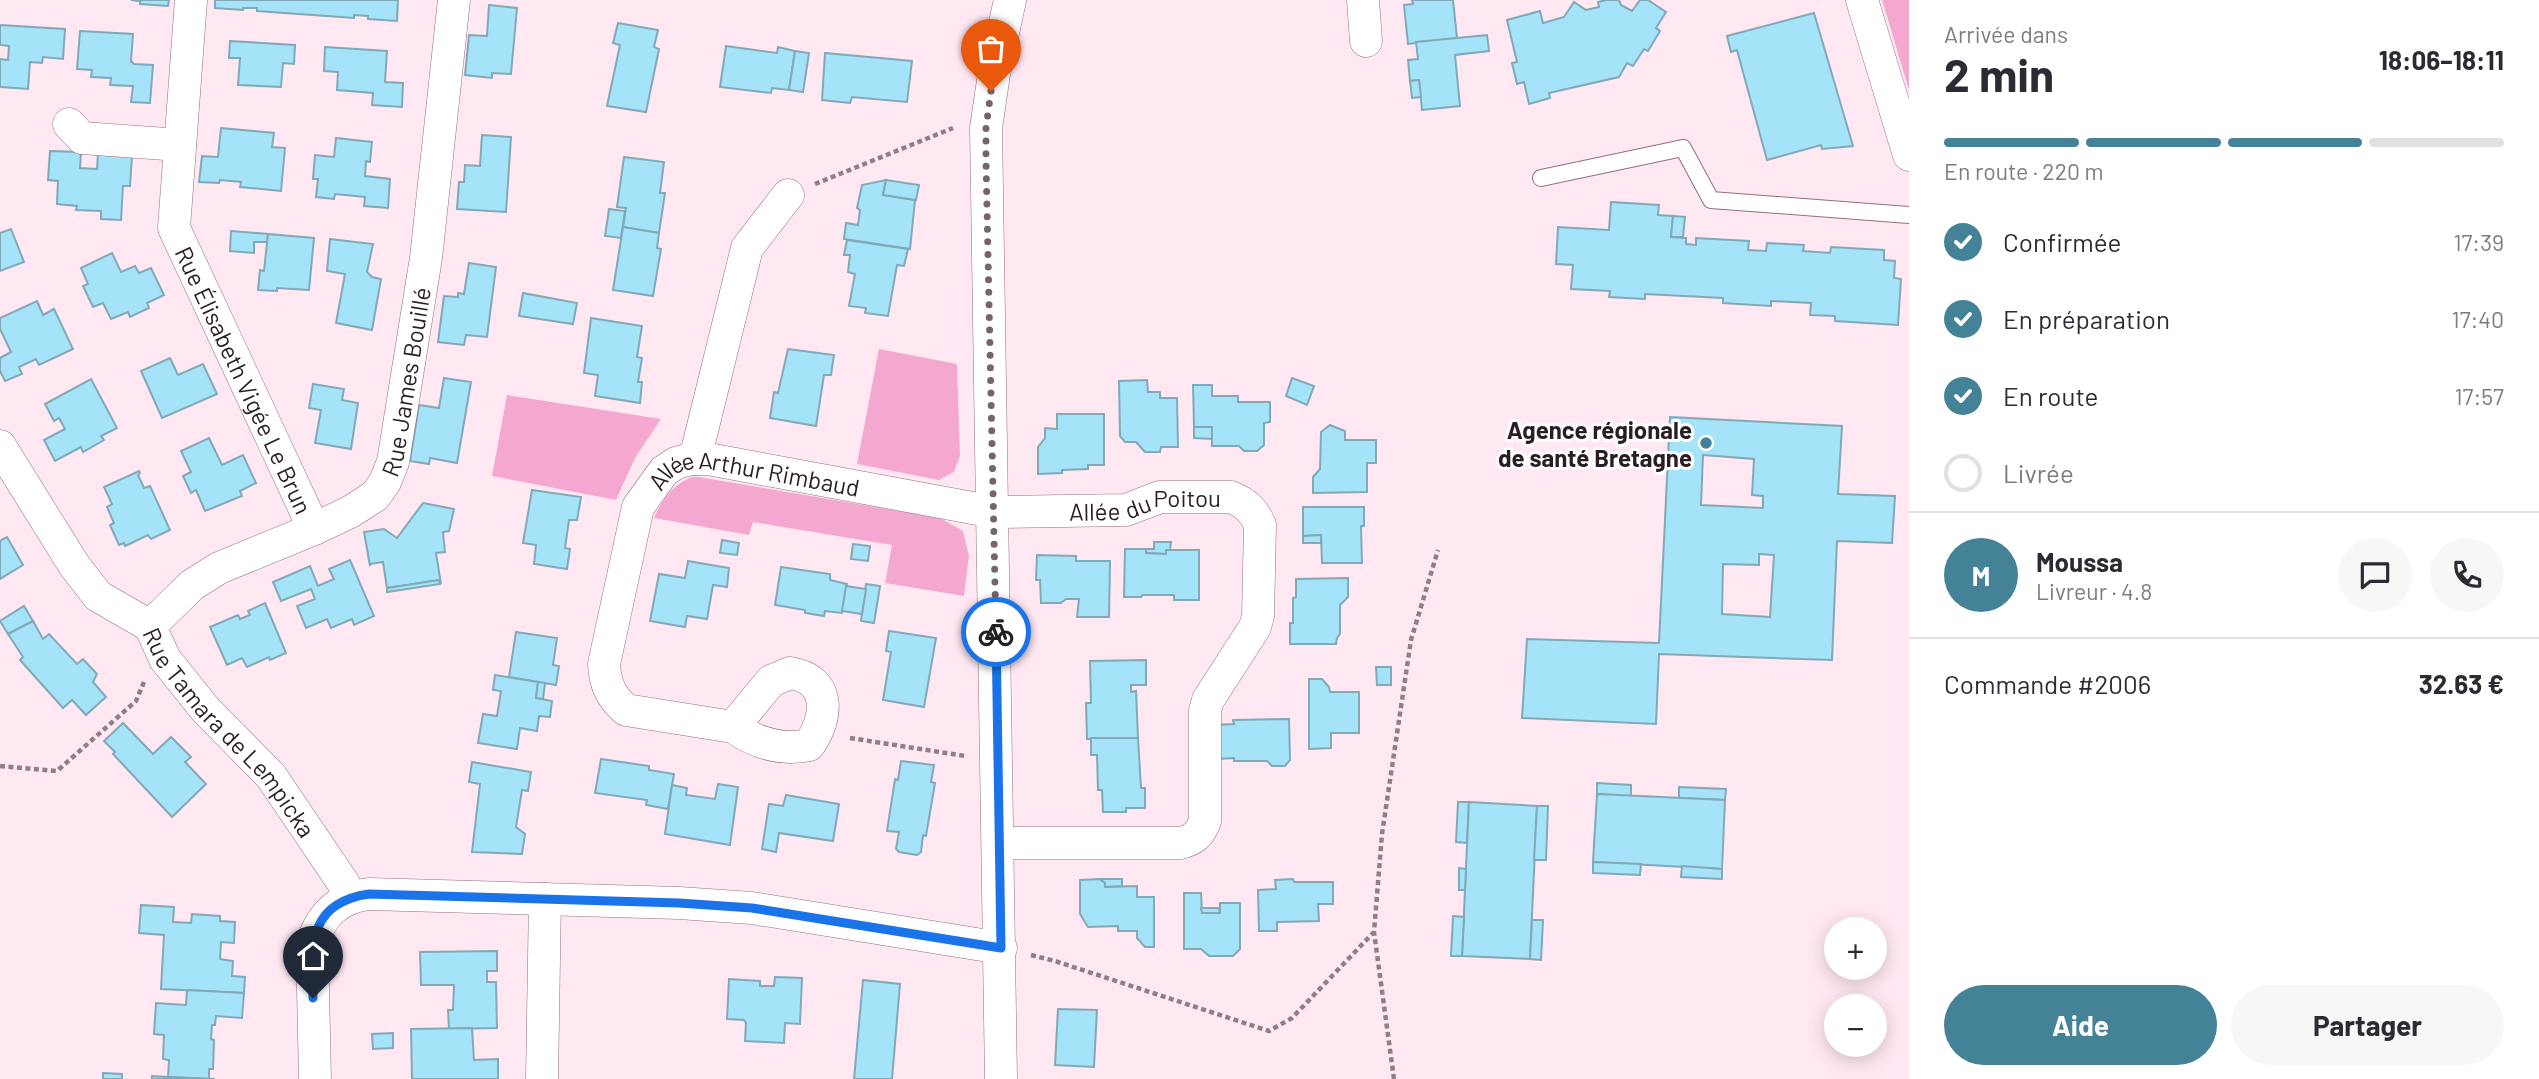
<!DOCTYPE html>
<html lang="fr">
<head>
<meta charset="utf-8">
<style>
  :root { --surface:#fff; --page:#f7f7f7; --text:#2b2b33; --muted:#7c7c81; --line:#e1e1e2; --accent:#438297 }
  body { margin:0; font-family:Barlow,sans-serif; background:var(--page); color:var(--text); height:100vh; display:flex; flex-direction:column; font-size:26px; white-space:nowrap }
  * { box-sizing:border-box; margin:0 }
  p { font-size:23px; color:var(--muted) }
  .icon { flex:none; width:38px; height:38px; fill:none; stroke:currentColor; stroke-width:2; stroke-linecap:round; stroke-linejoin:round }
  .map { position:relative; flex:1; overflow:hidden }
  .panel { display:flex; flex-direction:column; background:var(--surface); width:630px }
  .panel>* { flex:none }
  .tools { position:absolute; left:1824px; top:917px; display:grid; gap:14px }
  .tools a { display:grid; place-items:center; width:63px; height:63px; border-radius:50%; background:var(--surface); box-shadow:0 4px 18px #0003; font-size:35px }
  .pin { position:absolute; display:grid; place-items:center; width:60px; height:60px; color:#fff; margin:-72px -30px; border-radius:50% 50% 50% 0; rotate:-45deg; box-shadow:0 0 7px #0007 }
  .pin .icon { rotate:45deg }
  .courier { position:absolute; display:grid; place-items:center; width:70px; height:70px; margin:-35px; border:5px solid #1a73e8; border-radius:50%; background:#fff; color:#222; box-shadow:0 2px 9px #0007 }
  .overview em { font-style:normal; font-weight:700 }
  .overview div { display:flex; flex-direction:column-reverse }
  .overview { display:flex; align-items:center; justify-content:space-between; height:119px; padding:0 35px }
  h1 { font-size:46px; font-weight:700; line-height:52px }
  .bar { display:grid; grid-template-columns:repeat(4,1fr); gap:10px 7px; align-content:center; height:84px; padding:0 35px }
  .bar i { height:9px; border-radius:5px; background:var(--line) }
  .bar .active { background:var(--accent) }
  .bar p { grid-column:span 4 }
  .line { display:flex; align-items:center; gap:18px; padding:0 35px; border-top:2px solid var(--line) }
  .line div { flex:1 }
  .round { display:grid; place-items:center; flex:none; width:74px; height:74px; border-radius:37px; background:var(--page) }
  ol { padding:0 35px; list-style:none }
  li { display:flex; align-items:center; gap:21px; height:77px }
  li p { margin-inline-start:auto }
  li .icon { padding:7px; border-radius:50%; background:var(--accent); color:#fff; stroke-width:4 }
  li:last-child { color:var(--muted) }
  li i { width:38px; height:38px; border:4px solid var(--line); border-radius:50% }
  .primary-button { display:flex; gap:14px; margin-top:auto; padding:14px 35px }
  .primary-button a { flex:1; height:80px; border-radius:42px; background:var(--accent); color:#fff; font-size:28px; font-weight:700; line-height:80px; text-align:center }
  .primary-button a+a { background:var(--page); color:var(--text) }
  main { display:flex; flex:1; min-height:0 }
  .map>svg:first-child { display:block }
  .green { fill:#f4a8cf }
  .building { fill:#a5e3f9; stroke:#81a9b8; stroke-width:2; fill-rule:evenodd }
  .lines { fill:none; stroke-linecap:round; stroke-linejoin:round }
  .service-casing { stroke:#916f80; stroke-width:18 }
  .minor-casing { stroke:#916f80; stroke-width:33 }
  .path { stroke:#907e86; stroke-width:4.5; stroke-dasharray:5 3.5; stroke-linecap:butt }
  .service { stroke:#fff; stroke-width:16 }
  .minor { stroke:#fff; stroke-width:32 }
  .done { stroke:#75646c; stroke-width:7; stroke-dasharray:0 12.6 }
  .route { stroke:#1a73e8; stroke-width:9 }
  .poi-dot { fill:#438297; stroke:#fff; stroke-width:2.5 }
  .labels { text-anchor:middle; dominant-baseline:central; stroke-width:6; stroke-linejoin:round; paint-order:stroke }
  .street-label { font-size:24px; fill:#2b1d24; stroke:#fff }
  .poi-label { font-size:24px; font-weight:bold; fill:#2b1d24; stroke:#fff; text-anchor:end }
</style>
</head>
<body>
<main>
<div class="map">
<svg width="1909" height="1079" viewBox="0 0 1909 1079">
  <rect width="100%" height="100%" fill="#ffe8f2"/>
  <!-- green -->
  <g class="green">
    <polygon points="1882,0 1909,0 1909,90 1883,3"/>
    <polygon points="879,349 957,364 960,456 954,472 939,480 857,464"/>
    <polygon points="507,395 661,419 635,458 616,500 492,476"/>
    <path d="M692 477H699L940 518 963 531 969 556 964 596 885 583 892 545 753 522 749 535 654 518C662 500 672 485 692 477Z"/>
  </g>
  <!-- building -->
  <g class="building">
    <polygon points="131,0 169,0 168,6 140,4 140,1"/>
    <polygon points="215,0 398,0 397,21 368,19 368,16 354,15 354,18 257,11 257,8 243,8 243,10 215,8"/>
    <polygon points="1412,0 1453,0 1457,38 1408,44 1404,5 1413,4"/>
    <polygon points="1606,0 1619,0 1621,5 1632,11 1640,0 1648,0 1666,12 1656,28 1660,31 1648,51 1644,49 1633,66 1627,63 1619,77 1549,93 1550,98 1529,104 1524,82 1517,84 1512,63 1517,62 1507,20 1540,11 1543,23 1564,17 1574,2 1586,10 1599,7 1598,2"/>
    <polygon points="489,5 517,8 511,74 492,73 492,78 465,75 469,35 487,36"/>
    <polygon points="1814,13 1853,146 1822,149 1821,145 1767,160 1737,50 1731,52 1727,36"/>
    <polygon points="618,23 658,30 654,47 659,49 646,112 607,106 620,45 613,43"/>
    <polygon points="0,25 65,29 63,59 43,57 42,63 30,62 28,89 0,87 0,59 8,60 9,46 0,45"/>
    <polygon points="80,31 133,34 131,61 134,64 153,65 150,103 131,102 133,86 110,85 111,78 91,77 92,70 77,69"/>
    <polygon points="1487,35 1489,51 1455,55 1460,106 1422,110 1419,80 1410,81 1408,60 1418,59 1416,42"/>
    <polygon points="230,41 295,45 294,64 283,63 281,87 238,85 240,58 229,58"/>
    <polygon points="726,46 777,53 778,47 795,51 789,90 772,88 771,93 720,87"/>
    <polygon points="325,47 387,51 385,82 403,83 402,107 372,105 373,93 337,90 338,72 324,71"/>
    <polygon points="795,51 809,53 803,92 789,90"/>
    <polygon points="825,53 912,61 907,102 852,97 850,103 822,100"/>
    <polygon points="1419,80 1421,97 1412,98 1410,81"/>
    <polygon points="221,128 274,133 272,147 285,148 281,191 240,187 241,182 220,180 219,183 199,182 202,156 218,157"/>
    <polygon points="482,135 511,137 506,212 457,209 459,182 464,182 465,165 480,166"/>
    <polygon points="336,138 372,142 370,162 366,161 365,176 390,179 388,208 364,206 365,197 335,194 334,199 316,197 318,179 313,179 315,155 334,157"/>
    <polygon points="50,151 81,152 80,168 97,169 98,153 132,156 130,186 123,186 121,220 101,219 101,211 76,210 77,206 57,204 58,181 48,180"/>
    <polygon points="624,157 664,162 660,193 665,193 659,233 623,227 626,208 617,207"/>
    <polygon points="886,180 883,195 915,200 910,249 844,239 846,223 858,225 860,210 857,208 862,185"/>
    <polygon points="886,180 919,185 916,200 883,195"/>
    <polygon points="1611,202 1659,205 1658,215 1673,216 1671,237 1686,238 1686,244 1696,245 1696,238 1749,241 1748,250 1766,251 1767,243 1804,245 1803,251 1830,253 1831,247 1884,250 1884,260 1895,261 1894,278 1901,279 1898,325 1835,321 1835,316 1810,315 1811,303 1771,301 1771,306 1723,303 1723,298 1645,294 1645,299 1609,297 1610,291 1571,289 1573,265 1556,264 1558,227 1609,230"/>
    <polygon points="609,209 625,211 621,238 605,236"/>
    <polygon points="1673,216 1685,217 1683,237 1671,237"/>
    <polygon points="623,227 659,233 657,248 661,249 653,296 613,290"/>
    <polygon points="11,229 24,262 0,271 0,233"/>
    <polygon points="231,231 268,234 267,242 254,242 254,253 230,251"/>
    <polygon points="268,234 314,238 309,290 277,288 277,291 258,290 260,270 264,271"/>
    <polygon points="330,239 373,244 367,272 372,277 381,279 372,330 336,323 345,274 327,271"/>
    <polygon points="847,240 908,249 904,266 897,265 888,316 865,313 866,308 849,306 855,274 848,272 850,255 844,255"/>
    <polygon points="112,253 121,272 135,266 139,273 151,268 164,295 147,303 149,308 130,317 128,312 111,319 103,303 93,307 83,286 88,284 81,268"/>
    <polygon points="469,263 496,267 487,337 466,335 464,345 438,342 444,296 458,297 458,293 464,294"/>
    <polygon points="523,293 577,303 573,324 519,316"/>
    <polygon points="37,301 43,315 54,309 73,349 39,365 36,359 19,367 22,374 5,381 0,371 0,358 11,352 0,329 0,318"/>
    <polygon points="591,318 642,326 637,357 642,358 638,382 642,382 640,403 595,396 598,375 584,373"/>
    <polygon points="788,349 834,355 831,375 824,375 816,426 770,418 774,392 778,393"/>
    <polygon points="170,358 178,375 203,364 217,394 162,418 141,371"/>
    <polygon points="444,378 471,382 457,463 430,458 429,464 410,461 419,405 439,408"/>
    <polygon points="1292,378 1314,386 1307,405 1286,396"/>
    <polygon points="91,379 117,428 101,436 104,440 83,452 81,447 55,461 44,440 65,429 59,418 54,421 45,404"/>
    <polygon points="1147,380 1148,392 1160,392 1160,398 1177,398 1178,447 1161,447 1160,452 1145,452 1136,442 1125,442 1120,436 1119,381"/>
    <polygon points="313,384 344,389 342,400 358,403 351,449 315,443 321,410 309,408"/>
    <polygon points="1193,385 1212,385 1212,396 1238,396 1238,402 1270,402 1270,422 1264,423 1264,445 1257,451 1244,451 1239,446 1212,446 1212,427 1194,427"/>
    <polygon points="1057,414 1104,414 1104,465 1088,465 1088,469 1062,470 1062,473 1038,474 1038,447 1045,438 1045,428 1057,429"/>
    <path d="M1670 417 1842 426 1838 494 1895 496 1892 543 1837 541 1832 660 1659 654 1656 724 1522 718 1527 639 1659 643ZM1703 455 1754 459 1752 495 1763 496V508L1701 505ZM1759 554 1774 555 1770 617 1722 614 1723 564 1759 565Z"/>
    <polygon points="1330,425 1345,431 1345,440 1376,440 1376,463 1367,463 1367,492 1313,493 1313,477 1320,469 1321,432"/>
    <polygon points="1194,427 1212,427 1212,439 1194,438"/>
    <polygon points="209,438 222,465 243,455 256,483 240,491 242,496 205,511 196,490 191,493 183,476 191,472 181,451"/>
    <polygon points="139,471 140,473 138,475 144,488 150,486 170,530 151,539 148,535 125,546 124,543 119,545 110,525 114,523 107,507 112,504 104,487"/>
    <polygon points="532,490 581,497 577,520 569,520 565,548 570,549 567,569 534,564 536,545 523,543"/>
    <polygon points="423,503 454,509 449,531 443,532 445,552 436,553 441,584 439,580 387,588 383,562 370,564 370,566 364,532 384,529 397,538"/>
    <polygon points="1303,507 1364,507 1364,526 1361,526 1362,563 1322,563 1321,535 1303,536"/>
    <polygon points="1321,535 1321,543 1303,543 1303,536"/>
    <polygon points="7,537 23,565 0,579 0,541"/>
    <polygon points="722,540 739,543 737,555 720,553"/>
    <polygon points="1154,542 1171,542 1170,550 1166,550 1166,554 1146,553 1146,549 1154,549"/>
    <polygon points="853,544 870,546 868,561 851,559"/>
    <polygon points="1125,549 1146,549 1146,553 1166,554 1166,550 1199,550 1199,600 1174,600 1174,595 1142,595 1141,597 1124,597"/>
    <polygon points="1037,555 1076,556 1076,561 1110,561 1109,617 1077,617 1079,599 1066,599 1061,603 1041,603 1040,580 1036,580"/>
    <polygon points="350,560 374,616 354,625 352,619 331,628 327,619 306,628 297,606 315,599 311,589 281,601 273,582 310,566 318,586 334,579 329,569"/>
    <polygon points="688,561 729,568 727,587 713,585 707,619 687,616 685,627 650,621 659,574 685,578"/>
    <polygon points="781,567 830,574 830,580 847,584 842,613 825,611 824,616 805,613 805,610 775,605"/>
    <polygon points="1348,578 1348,597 1340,605 1340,634 1337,638 1336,644 1290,644 1290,623 1293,623 1293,598 1296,597 1296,579"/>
    <polygon points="439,580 440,584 387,592 387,588"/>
    <polygon points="866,584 880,586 874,623 861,621"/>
    <polygon points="846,586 866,589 862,614 842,611"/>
    <polygon points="265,603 286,653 270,660 269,657 247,667 242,658 227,665 210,627 238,615 240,619 250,615 248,611"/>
    <polygon points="24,606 33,621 8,634 0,621"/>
    <polygon points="33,621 43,639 49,634 77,664 83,659 97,674 93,682 106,697 86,715 72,700 63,708 20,660 23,657 8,634"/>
    <polygon points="889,631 936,638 924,707 883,700 891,652 886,651"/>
    <polygon points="516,632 557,638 553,665 559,666 556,685 509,677"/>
    <polygon points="1146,660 1146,685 1131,685 1131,692 1136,691 1138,738 1087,739 1086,703 1091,703 1090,661"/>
    <polygon points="1376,667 1391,667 1391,685 1377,685"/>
    <polygon points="495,675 538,682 536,698 552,701 550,717 539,716 537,731 520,728 517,749 478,743 483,714 497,716 501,691 493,690"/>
    <polygon points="1309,679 1322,679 1329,687 1330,692 1359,692 1359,733 1331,733 1331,748 1309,749"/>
    <polygon points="538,682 545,683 543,699 536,698"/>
    <polygon points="1289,719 1290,760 1285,766 1272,766 1267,761 1234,761 1234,758 1217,759 1216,725 1234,724 1233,720"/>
    <polygon points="123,723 153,754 171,737 191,757 185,762 206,784 172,817 113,754 115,752 104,741"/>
    <polygon points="1091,738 1138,738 1141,788 1145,788 1145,808 1126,808 1126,812 1103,812 1102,790 1098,790 1097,755 1091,755"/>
    <polygon points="601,759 649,766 649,770 674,774 668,809 646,805 647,800 595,793"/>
    <polygon points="901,761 934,765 931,782 935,783 926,836 923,835 921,852 917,855 899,852 896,849 899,832 887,831 895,779 898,780"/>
    <polygon points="472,762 531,772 528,791 522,790 516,827 525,834 522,854 472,852 480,784 469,782"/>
    <polygon points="1597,783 1631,785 1631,796 1597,794"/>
    <polygon points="718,784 738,787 730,845 665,834 672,785 687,788 686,795 715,799"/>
    <polygon points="1679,787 1726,789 1725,800 1679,798"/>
    <polygon points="1597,794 1725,800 1722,869 1593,862"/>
    <polygon points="786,795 839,804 833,841 779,833 776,852 762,849 769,804 783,806"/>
    <polygon points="1458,802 1469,802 1467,843 1456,842"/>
    <polygon points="1469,802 1537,806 1530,959 1462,956"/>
    <polygon points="1537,806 1548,806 1546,860 1534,860"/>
    <polygon points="1593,862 1641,864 1640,875 1593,873"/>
    <polygon points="1682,866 1722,869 1722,879 1681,877"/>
    <polygon points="1459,868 1466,869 1465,890 1459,890"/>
    <polygon points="1100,879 1105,883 1105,887 1137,886 1137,897 1154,897 1154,947 1145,947 1137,938 1137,931 1118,931 1118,926 1088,927 1080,914 1080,880"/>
    <polygon points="1100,879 1122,879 1122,886 1105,887 1105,883"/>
    <polygon points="1293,879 1294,882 1333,882 1333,904 1318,904 1319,921 1277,922 1277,931 1259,931 1258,890 1276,889 1275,880"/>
    <polygon points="1184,893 1201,893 1202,913 1220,913 1220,903 1240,903 1240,949 1233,956 1209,956 1201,949 1184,949"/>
    <polygon points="141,905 174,907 173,922 191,923 192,914 220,916 220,921 235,922 234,943 221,942 220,959 233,961 232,976 245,977 244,993 161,989 164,935 139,933"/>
    <polygon points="1201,908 1219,908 1220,913 1202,913"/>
    <polygon points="1453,916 1464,917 1462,956 1451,956"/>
    <polygon points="1532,920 1543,920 1541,960 1530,959"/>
    <polygon points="497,951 497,971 487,971 487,982 496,982 497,1028 449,1029 448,1010 453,1010 454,985 421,985 420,952"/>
    <polygon points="775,977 802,978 800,1024 785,1023 784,1043 745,1041 746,1023 744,1020 727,1019 729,979 760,981 760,986 774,986"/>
    <polygon points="863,980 900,984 892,1079 854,1079"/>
    <polygon points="187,990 244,993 242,1018 216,1016 215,1025 212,1025 211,1039 214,1040 213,1069 209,1069 209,1079 168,1077 169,1060 163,1059 164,1035 154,1034 156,1003 186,1005"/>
    <polygon points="1058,1009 1097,1010 1094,1067 1055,1065"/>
    <polygon points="472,1028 474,1060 498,1059 498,1079 412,1079 411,1029"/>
    <polygon points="393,1033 393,1048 373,1049 372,1034"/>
    <polygon points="103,1073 122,1074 122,1079 103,1079"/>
    <polygon points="152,1076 168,1077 215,1079 152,1079"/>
  </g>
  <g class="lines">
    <!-- service casing -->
    <g class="service-casing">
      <polyline id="service" points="1541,178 1683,148 1711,200 1909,215"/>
    </g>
    <!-- minor casing -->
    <g class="minor-casing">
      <g id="minor">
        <path id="s1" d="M191 0 174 228 314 529"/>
        <polyline points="1363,0 1366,41"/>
        <polyline points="1862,0 1909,155"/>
        <polyline points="69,124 82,138 180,145"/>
        <path id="s2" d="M0 446 74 565 98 596 150 626 165 659 205 709 271 776 344 884 350 897"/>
        <polyline points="695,459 747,248 788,195"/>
        <path id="s3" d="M150 626 192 585 219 568 314 529 350 512 375 496 385 482 393 462 426 258 454 0"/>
        <path d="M790 673C831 679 829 717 809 745 781 751 756 743 733 727L771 681Z"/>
        <path id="s4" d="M733 727 626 710C611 697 605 684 604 664L638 507 664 471 676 463 691 459H708L994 512 1126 510 1160 497H1231C1246 503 1254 511 1260 525L1258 616 1255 627 1208 700 1205 711V821C1200 834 1194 840 1180 843H999"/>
        <path d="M315 1079 312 944C321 914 338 898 369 894L679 903 752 908 1001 948"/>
        <polyline points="542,1079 545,899"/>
        <polyline points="1001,1079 986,128 994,74 1010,0"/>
      </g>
    </g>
    <!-- path -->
    <g class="path">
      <polyline points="815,184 953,128"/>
      <polyline points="850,738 965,756"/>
      <polyline points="0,766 57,771 136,701 144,682"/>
      <polyline points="1031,955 1055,961 1269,1031 1292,1018 1373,933"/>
      <polyline points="1394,1079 1374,932 1382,834 1411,640 1438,550"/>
    </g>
    <!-- service -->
    <use href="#service" class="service"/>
    <!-- minor -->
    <use href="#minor" class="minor"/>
  </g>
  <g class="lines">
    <!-- done -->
    <polyline class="done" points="991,91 986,128 986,161 996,632"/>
    <!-- route -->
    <path class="route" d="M313 998C312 948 306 903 369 894L679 903 752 908 1001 948 996 632"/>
  </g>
  <!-- markers -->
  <circle class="poi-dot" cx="1706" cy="443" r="7"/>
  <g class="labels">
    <!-- street labels -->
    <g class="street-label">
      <text stroke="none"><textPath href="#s1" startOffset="396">Rue Élisabeth Vigée Le Brun</textPath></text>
      <text stroke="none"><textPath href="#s3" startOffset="383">Rue James Bouillé</textPath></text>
      <text stroke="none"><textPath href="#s4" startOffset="457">Allée Arthur Rimbaud</textPath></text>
      <text stroke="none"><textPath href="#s4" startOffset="856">Allée du Poitou</textPath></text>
      <text stroke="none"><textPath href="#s2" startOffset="373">Rue Tamara de Lempicka</textPath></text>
    </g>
    <!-- poi labels -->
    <g class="poi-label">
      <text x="1692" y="429">Agence régionale<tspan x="1692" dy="28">de santé Bretagne</tspan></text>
    </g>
  </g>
</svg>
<div class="tools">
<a>+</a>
<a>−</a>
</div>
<div class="pin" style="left:991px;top:91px;background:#ea580c"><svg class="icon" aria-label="bag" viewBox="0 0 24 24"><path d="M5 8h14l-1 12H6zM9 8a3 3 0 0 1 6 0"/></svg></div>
<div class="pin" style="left:313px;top:998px;background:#1f2937"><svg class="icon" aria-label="home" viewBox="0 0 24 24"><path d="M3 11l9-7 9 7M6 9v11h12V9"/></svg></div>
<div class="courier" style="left:996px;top:632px"><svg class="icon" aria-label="bike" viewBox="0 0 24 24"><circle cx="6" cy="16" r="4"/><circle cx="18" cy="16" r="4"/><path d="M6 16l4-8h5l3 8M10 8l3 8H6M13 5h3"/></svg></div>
</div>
<section class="panel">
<div class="overview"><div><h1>2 min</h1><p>Arrivée dans</p></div><em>18:06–18:11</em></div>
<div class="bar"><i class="active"></i><i class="active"></i><i class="active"></i><i></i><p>En route · 220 m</p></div>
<ol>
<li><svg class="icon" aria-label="check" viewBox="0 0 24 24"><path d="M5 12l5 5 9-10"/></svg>Confirmée<p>17:39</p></li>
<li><svg class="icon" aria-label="check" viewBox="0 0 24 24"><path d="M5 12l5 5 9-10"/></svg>En préparation<p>17:40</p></li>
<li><svg class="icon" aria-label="check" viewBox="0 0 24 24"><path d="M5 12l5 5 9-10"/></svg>En route<p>17:57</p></li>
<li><i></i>Livrée</li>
</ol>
<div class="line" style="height:126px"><b class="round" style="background:var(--accent);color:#fff">M</b><div><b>Moussa</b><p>Livreur · 4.8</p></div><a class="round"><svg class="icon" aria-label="chat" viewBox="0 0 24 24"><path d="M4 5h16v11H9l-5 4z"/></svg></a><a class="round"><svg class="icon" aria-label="phone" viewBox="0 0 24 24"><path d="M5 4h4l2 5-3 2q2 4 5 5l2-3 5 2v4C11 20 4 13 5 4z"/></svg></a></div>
<div class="line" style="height:91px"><div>Commande #2006</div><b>32.63 €</b></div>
<div class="primary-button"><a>Aide</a><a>Partager</a></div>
</section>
</main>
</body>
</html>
